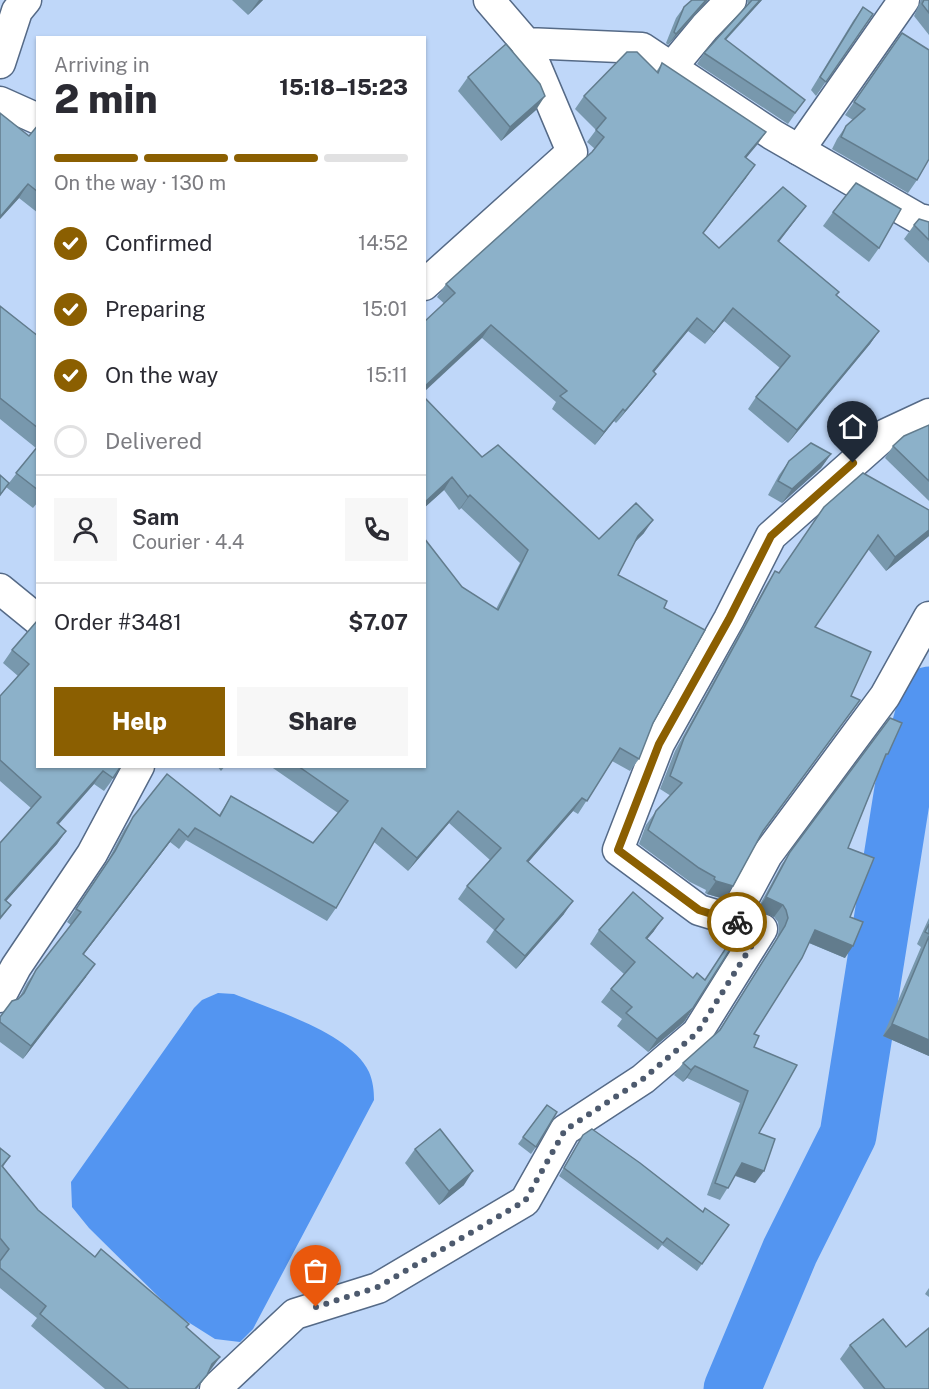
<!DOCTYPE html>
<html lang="en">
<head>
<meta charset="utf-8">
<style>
  :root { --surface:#fff; --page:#f7f7f7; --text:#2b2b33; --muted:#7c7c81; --line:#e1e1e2; --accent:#8b5f01 }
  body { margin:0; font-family:"Public Sans",sans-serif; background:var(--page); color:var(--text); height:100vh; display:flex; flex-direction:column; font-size:22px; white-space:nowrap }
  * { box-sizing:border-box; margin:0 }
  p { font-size:20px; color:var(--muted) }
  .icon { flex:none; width:33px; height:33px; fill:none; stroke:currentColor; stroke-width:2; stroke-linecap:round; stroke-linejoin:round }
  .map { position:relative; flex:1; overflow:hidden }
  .sheet { position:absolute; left:36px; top:36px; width:390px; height:732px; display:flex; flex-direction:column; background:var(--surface); border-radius:0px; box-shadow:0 2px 4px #0004 }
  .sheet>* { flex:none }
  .pin { position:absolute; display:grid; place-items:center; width:51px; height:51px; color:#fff; margin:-62px -26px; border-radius:50% 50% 50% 0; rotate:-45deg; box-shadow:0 0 6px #0007 }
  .pin .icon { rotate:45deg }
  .courier { position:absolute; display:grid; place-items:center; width:60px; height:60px; margin:-30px; border:4px solid #8b5f01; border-radius:50%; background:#fff; color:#222; box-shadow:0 2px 8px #0007 }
  .head em { font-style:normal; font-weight:800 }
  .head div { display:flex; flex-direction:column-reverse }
  .head { display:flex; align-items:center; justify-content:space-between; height:102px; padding:0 18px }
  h1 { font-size:39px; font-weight:800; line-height:45px }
  .bar { display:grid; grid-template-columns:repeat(4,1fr); gap:9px 6px; align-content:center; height:72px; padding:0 18px }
  .bar i { height:8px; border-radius:4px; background:var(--line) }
  .bar .current { background:var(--accent) }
  .bar p { grid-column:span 4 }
  .line { display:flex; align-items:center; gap:15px; padding:0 18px; border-top:2px solid var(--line) }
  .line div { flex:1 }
  .round { display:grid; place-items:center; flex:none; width:63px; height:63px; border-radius:0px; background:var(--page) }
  ol { padding:0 18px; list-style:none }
  li { display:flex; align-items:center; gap:18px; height:66px }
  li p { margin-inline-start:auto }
  li .icon { padding:6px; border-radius:50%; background:var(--accent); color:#fff; stroke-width:4 }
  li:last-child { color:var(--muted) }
  li i { width:33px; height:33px; border:3px solid var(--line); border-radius:50% }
  .cta { display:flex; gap:12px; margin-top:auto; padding:12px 18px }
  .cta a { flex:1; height:69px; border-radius:0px; background:var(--accent); color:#fff; font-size:24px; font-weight:800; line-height:69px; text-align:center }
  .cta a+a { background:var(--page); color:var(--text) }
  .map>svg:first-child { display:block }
  .water { fill:#5395f1 }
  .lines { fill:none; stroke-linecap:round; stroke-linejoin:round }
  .river { stroke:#5395f1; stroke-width:57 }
  .street-casing { stroke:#556a87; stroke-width:33 }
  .street { stroke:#fff; stroke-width:30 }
  .wall { fill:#7898ad }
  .shaded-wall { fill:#627c8d }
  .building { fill:#8cb1c9; stroke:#627c8d; stroke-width:1.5 }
  .done { stroke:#4d5a6e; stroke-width:6; stroke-dasharray:0 10.8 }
  .route { stroke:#8b5f01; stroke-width:8 }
</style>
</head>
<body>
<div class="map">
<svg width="929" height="1389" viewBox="0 0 929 1389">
  <rect width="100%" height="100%" fill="#bfd7f9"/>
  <!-- water -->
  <path class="water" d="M218 993 234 994C273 1010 351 1033 369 1072 373 1081 374 1091 374 1100L253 1329 240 1342 215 1339 177 1315 89 1228 72 1207 71 1182 194 1008 202 1000Z"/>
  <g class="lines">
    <!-- river -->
    <polyline class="river" points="732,1389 790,1251 848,1135 903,789 929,695"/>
    <!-- street casing -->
    <g class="street-casing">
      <g id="street">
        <polyline points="489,0 526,43 642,48 773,135 919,219 929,221"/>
        <polyline points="0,63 17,11 26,0"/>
        <polyline points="671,68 705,27 731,0"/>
        <polyline points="0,102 38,119"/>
        <polyline points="799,150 904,0"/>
        <polyline points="424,285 572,152 526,43"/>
        <polyline points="0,589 38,620"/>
        <polyline points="732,920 767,855 885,696 929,617"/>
        <polyline points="0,997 16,967 92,854 139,766"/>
        <polyline points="215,1389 295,1314 378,1288 525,1201 565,1130 643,1079 697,1033 762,929 699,910 618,850 659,744 729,619 771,536 886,434 929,414"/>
      </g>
    </g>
    <!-- street -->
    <use href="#street" class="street"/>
  </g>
  <!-- wall -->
  <g class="wall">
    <polygon points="232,0 263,0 248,15"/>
    <polygon points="708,0 668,45 666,43 676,18 684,7"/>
    <polygon points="747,0 762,0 726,40 797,111 788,124 697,64 704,53 748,5"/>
    <polygon points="921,0 929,0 929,35 914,16"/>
    <polygon points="863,7 873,14 816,96 811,90 853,21"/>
    <polygon points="902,33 917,180 908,193 832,149 837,139 846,126 853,120 845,115"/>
    <polygon points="662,63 766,132 746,158 746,178 703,233 719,248 806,206 779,242 836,295 879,331 870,344 788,443 748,409 756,397 780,368 724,321 705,344 688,331 654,372 647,386 616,423 614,421 595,445 552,409 556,402 482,338 437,297 446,284 595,149 587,142 596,130 575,109 584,96 656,72"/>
    <polygon points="468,77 536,110 501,141 458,91"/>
    <polygon points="0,113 29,136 38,125 38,213 19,198 0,219"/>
    <polygon points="833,212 879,248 869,262 823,226"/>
    <polygon points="929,222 929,263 904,239 914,225"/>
    <polygon points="0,306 38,336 38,502 33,508 6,487 0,496 0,475 9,483 36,448 0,419"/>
    <polygon points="424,397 482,457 599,539 644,533 634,543 618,575 664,608 653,723 639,759 630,771 612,761 578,814 573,811 528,862 564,914 516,969 486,942 494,930 458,899 467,886 490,860 449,823 408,871 374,842 336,908 327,921 186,840 179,849 170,842 83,955 86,977 23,1059 0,1042 0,1017 19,998 27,983 36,970 71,925 67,922 106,864 124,830 133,817 219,815 231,796 313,843 338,813 270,766 424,766 462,587 496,609 520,563 461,508 459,510 444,490 424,508"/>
    <polygon points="929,425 929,501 885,458 893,446"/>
    <polygon points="831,454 821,468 782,503 768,495 779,475 789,461"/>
    <polygon points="929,510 929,536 886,571 868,549 815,627 851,696 860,700 761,834 724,899 707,894 705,893 706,890 690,882 639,844 646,825 656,811 671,796 660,789 675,751 766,585 775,571 779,573"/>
    <polygon points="37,621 121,766 110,783 104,791 94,784 59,824 66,831 57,844 6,901 11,905 0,920 0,843 31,808 0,781 0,696 18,676 3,663 12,650"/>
    <polygon points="890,718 888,754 883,761 848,848 850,917 845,958 809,943 754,1034 754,1047 759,1133 755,1183 735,1176 720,1200 707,1195 740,1103 687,1078 683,1082 674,1075 683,1063 718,1032 777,938 779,930 778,922 774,917 757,910 782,864"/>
    <polygon points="217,766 225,766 221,771"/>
    <polygon points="929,918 929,1056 883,1036 921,947 917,944"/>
    <polygon points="741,925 693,1008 684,1022 648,1052 617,1026 622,1019 601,1002 611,989 624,974 590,944 599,930 654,931 647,939 693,978 705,980"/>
    <polygon points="547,1105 536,1147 531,1154 518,1144"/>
    <polygon points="583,1135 702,1212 705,1208 729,1225 697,1271 662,1245 658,1250 559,1176"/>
    <polygon points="0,1148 10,1156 3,1167 38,1210 95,1257 186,1327 220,1357 197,1389 105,1389 31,1326 37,1318 0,1288"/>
    <polygon points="415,1149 464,1185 439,1205 405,1163"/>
    <polygon points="929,1288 929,1297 925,1294"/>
    <polygon points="850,1345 906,1347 929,1389 864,1389 840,1359"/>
  </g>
  <!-- shaded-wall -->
  <g class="shaded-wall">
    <polygon points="259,0 263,0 248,15"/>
    <polygon points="706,0 708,0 668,45 676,34"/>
    <polygon points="760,0 762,0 717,49 725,39"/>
    <polygon points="545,96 536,110 501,141 510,127"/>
    <polygon points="766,132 757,145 736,170 745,157"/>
    <polygon points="755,165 746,178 694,245 703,233"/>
    <polygon points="28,184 19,198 0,219 0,217"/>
    <polygon points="806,206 797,218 769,254 778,241"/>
    <polygon points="733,308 724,321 705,344 714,332"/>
    <polygon points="697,318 688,331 644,384 653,371"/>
    <polygon points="491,325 482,338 424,392 424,387"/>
    <polygon points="879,331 870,344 788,443 797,430"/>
    <polygon points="656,374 647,386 616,423 625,411"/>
    <polygon points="623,409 614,421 595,445 604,432"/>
    <polygon points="831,454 821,468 782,503 792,489"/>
    <polygon points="452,477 444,490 424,508 424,503"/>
    <polygon points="470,495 461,508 459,510 468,497"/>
    <polygon points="653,520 644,533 629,548 638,536"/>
    <polygon points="929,530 929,536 886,571 895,557"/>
    <polygon points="103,771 94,784 48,836 57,823"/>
    <polygon points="582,798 573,811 518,874 527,861"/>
    <polygon points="458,811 449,823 408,871 417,858"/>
    <polygon points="179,829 170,842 74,967 83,954"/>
    <polygon points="66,831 57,844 0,908 5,900"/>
    <polygon points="716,881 733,886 724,899 707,894"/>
    <polygon points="766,897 783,905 774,917 757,910"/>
    <polygon points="573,901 564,914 516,969 525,956"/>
    <polygon points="663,918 654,931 637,951 646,938"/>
    <polygon points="815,930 853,946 845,958 807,942"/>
    <polygon points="95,964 86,977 23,1059 31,1046"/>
    <polygon points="693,1008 684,1022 648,1052 657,1039"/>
    <polygon points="892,1024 929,1040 929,1056 883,1036"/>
    <polygon points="695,1066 687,1078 683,1082 691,1070"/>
    <polygon points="742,1163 764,1171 755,1183 734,1175"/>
    <polygon points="473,1171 464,1185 439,1205 449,1191"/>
    <polygon points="220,1357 211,1369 203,1377 212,1364"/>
  </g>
  <!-- building -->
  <g class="building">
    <polygon points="692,0 706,0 676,34 674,32 684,7"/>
    <polygon points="752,0 760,0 725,39 805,100 795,113 704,53"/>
    <polygon points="924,0 929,0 929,13 922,4"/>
    <polygon points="863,7 873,14 826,82 820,77"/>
    <polygon points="902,33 929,50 929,159 917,180 841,137 846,126 865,109 854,102"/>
    <polygon points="506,44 540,84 545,96 510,127 468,77"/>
    <polygon points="627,52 637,52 658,73 662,63 766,132 745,157 755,165 703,233 719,248 783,187 806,206 778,241 839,292 836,295 879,331 797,430 756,397 790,356 733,308 714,332 697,318 653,371 656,374 625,411 623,409 604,432 560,396 567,391 491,325 424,387 424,322 455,293 446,284 592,152 604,137 596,130 606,118 584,96"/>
    <polygon points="0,113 29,136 38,125 38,192 28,184 0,217"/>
    <polygon points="856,183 901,209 879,248 833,212"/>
    <polygon points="919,219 929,222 929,240 914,225"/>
    <polygon points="0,306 38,336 38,428 0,398"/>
    <polygon points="424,397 482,457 498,445 599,539 636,503 653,520 638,536 618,575 667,601 664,608 705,630 653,723 639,759 620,748 587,801 582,798 527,861 573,901 525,956 495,930 504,919 467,886 501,848 458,811 417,858 382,828 336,908 195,828 188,837 179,829 83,954 95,964 31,1046 0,1022 0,1017 12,1001 18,999 24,993 36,970 81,912 76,909 115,851 133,817 167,774 220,816 231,796 313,843 348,801 298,766 424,766 424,538 462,587 498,610 528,550 470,495 468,497 452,477 424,503"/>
    <polygon points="929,425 929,481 893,446 904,436"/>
    <polygon points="811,443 831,454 792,489 778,481 789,461"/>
    <polygon points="38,446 38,490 16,473"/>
    <polygon points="863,473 929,510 929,530 895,557 878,535 815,627 871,652 851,696 860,700 763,831 733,886 716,881 714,879 715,877 699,868 648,830 656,811 682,783 670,776 684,738 775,571 779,573 824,507"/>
    <polygon points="0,475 9,483 0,495"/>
    <polygon points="37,621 38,766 121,766 113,778 103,771 57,823 66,831 5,900 11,905 0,918 0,843 41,797 0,760 0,696 29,664 12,650"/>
    <polygon points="890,718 902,723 888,754 886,754 848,848 874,858 850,917 863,922 853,946 815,930 802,958 754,1034 759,1036 754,1047 797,1065 759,1133 775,1139 764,1171 742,1163 728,1188 715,1183 748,1091 695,1066 691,1070 683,1063 720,1030 785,926 788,918 786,910 783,905 766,897 790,852"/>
    <polygon points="633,892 663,918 646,938 693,978 697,973 705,980 741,925 745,926 693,1008 657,1039 626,1013 632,1007 611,989 635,962 599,930"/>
    <polygon points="929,924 929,934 925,932"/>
    <polygon points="929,936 929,1040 892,1024"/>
    <polygon points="547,1105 557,1112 536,1147 523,1137"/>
    <polygon points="440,1129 473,1171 449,1191 415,1149"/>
    <polygon points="592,1129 640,1163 703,1212 705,1208 729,1225 702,1264 667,1238 663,1243 564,1168 583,1135"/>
    <polygon points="0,1148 10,1156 2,1166 38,1210 95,1257 101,1249 189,1324 186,1327 220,1357 212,1364 207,1375 195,1389 129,1389 40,1314 46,1306 0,1268 0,1261 9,1249 0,1238"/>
    <polygon points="883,1319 906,1347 929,1328 929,1389 885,1389 850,1345"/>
  </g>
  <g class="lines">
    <!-- done -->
    <polyline class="done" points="316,1307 378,1287 525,1201 565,1130 643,1079 697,1033 762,929 737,922"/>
    <!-- route -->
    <polyline class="route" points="737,922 699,910 618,850 659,744 729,619 771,536 853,463"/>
  </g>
</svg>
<div class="pin" style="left:316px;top:1307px;background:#ea580c"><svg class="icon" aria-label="bag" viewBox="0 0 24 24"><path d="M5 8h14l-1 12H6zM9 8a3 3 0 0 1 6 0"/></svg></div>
<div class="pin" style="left:853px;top:463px;background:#1f2937"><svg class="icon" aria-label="home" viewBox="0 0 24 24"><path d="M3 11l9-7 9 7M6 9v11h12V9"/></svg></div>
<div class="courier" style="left:737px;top:922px"><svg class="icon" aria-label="bike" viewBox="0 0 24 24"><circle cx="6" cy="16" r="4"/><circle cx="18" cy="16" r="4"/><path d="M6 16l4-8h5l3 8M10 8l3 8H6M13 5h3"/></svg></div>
<section class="sheet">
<div class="head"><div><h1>2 min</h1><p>Arriving in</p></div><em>15:18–15:23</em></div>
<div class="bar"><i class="current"></i><i class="current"></i><i class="current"></i><i></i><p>On the way · 130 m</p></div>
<ol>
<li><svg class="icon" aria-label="check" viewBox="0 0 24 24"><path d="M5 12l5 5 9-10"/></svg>Confirmed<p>14:52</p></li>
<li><svg class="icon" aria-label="check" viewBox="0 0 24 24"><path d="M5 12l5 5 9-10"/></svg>Preparing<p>15:01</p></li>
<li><svg class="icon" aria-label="check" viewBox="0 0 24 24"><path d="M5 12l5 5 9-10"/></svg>On the way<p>15:11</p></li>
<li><i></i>Delivered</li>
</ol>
<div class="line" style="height:108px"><a class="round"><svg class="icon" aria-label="person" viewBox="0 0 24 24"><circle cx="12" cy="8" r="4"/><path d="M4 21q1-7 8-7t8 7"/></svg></a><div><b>Sam</b><p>Courier · 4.4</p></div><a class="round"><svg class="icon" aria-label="phone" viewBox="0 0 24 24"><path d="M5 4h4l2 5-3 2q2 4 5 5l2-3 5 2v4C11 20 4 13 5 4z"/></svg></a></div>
<div class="line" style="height:78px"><div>Order #3481</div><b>$7.07</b></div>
<div class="cta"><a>Help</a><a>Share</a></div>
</section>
</div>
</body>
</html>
